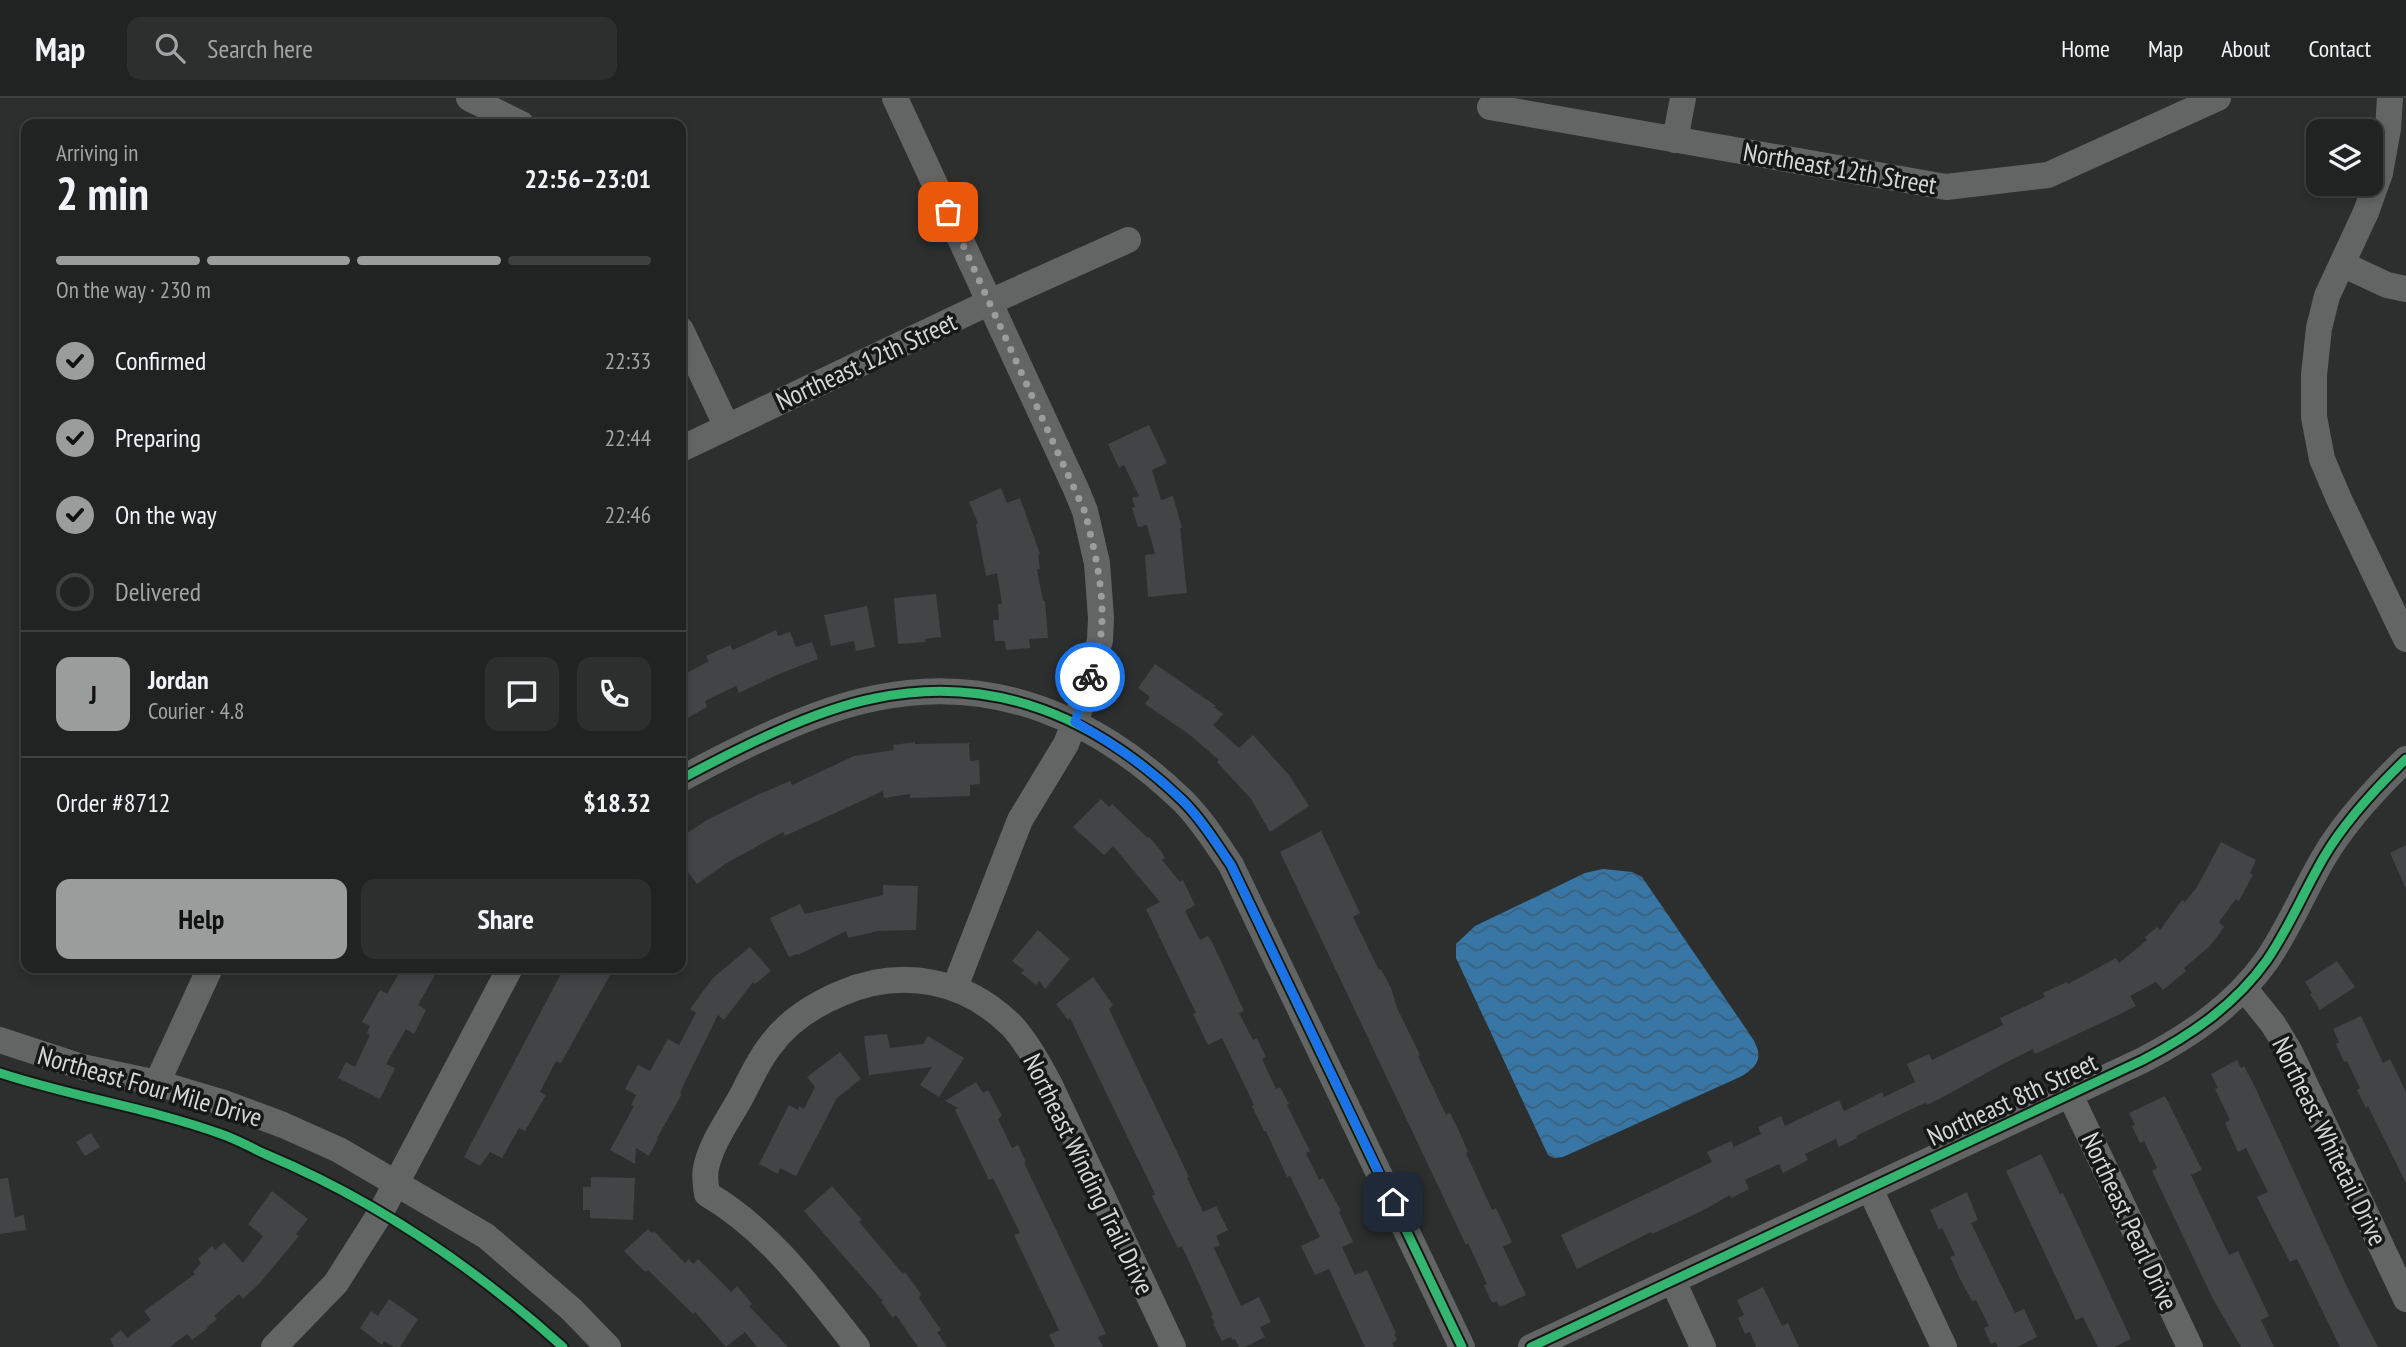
<!DOCTYPE html>
<html lang="en">
<head>
<meta charset="utf-8">
<style>
  :root { --surface:#212322; --page:#2d2f2f; --text:#f1f3f6; --muted:#a2a4a5; --line:#3e4040; --accent:#999d9c }
  body { margin:0; font-family:"PT Sans Narrow",sans-serif; background:var(--page); color:var(--text); height:100vh; display:flex; flex-direction:column; font-size:26px; white-space:nowrap }
  * { box-sizing:border-box; margin:0 }
  p { font-size:23px; color:var(--muted) }
  .icon { flex:none; width:38px; height:38px; fill:none; stroke:currentColor; stroke-width:2; stroke-linecap:round; stroke-linejoin:round }
  .map { position:relative; flex:1; overflow:hidden }
  .sheet { position:absolute; left:21px; top:21px; width:665px; height:854px; display:flex; flex-direction:column; background:var(--surface); border-radius:14px; box-shadow:0 4px 10px #0003,0 0 0 2px var(--line) }
  .sheet>* { flex:none }
  .fabs { position:absolute; left:2306px; top:21px; display:grid; gap:14px }
  .fabs a { display:grid; place-items:center; width:77px; height:77px; border-radius:14px; background:var(--surface); box-shadow:0 4px 10px #0003,0 0 0 2px var(--line); font-size:35px }
  .pin { position:absolute; display:grid; place-items:center; width:60px; height:60px; color:#fff; margin:-30px; border-radius:14px; box-shadow:0 4px 10px #0006 }
  .courier { position:absolute; display:grid; place-items:center; width:70px; height:70px; margin:-35px; border:5px solid #1a73e8; border-radius:50%; background:#fff; color:#222; box-shadow:0 2px 9px #0007 }
  .headline em { font-style:normal; font-weight:700 }
  .headline div { display:flex; flex-direction:column-reverse }
  .headline { display:flex; align-items:center; justify-content:space-between; height:119px; padding:0 35px }
  h1 { font-size:46px; font-weight:700; line-height:52px }
  .bar { display:grid; grid-template-columns:repeat(4,1fr); gap:10px 7px; align-content:center; height:84px; padding:0 35px }
  .bar i { height:9px; border-radius:5px; background:var(--line) }
  .bar .selected { background:var(--accent) }
  .bar p { grid-column:span 4 }
  .line { display:flex; align-items:center; gap:18px; padding:0 35px; border-top:2px solid var(--line) }
  .line div { flex:1 }
  .round { display:grid; place-items:center; flex:none; width:74px; height:74px; border-radius:14px; background:var(--page) }
  ol { padding:0 35px; list-style:none }
  li { display:flex; align-items:center; gap:21px; height:77px }
  li p { margin-inline-start:auto }
  li .icon { padding:7px; border-radius:50%; background:var(--accent); color:#111; stroke-width:4 }
  li:last-child { color:var(--muted) }
  li i { width:38px; height:38px; border:4px solid var(--line); border-radius:50% }
  .button { display:flex; gap:14px; margin-top:auto; padding:14px 35px }
  .button a { flex:1; height:80px; border-radius:14px; background:var(--accent); color:#111; font-size:28px; font-weight:700; line-height:80px; text-align:center }
  .button a+a { background:var(--page); color:var(--text) }
  header { display:flex; align-items:center; gap:42px; box-sizing:border-box; height:98px; padding:0 35px; background:var(--surface); border-bottom:2px solid var(--line) }
  header strong { font-size:33px }
  nav { display:flex; gap:38px; margin-inline-start:auto; font-size:24px }
  .search { width:490px; height:63px; background:var(--page); display:flex; align-items:center; gap:18px; box-sizing:border-box; padding:0 24px; border-radius:14px; color:var(--muted); font-size:26px }
  .map>svg:first-child { display:block }
  .water { fill:url(#water-waves) }
  .building { fill:#424445 }
  .lines { fill:none; stroke-linecap:round; stroke-linejoin:round }
  .minor { stroke:#636564; stroke-width:26 }
  .cycleway-casing { stroke:#151817; stroke-width:13 }
  .cycleway { stroke:#33b770; stroke-width:9 }
  .done { stroke:#999d9c; stroke-width:7; stroke-dasharray:0 12.6 }
  .route { stroke:#1a73e8; stroke-width:9 }
  .labels { text-anchor:middle; dominant-baseline:central; stroke-width:7; stroke-linejoin:round; paint-order:stroke }
  .street-label { font-size:26px; fill:#d4d8d7; stroke:#151817 }
</style>
</head>
<body>
<header>
<strong>Map</strong>
<div class="search"><svg class="icon" aria-label="search" viewBox="0 0 24 24"><circle cx="10" cy="10" r="6"/><path d="M15 15l6 6"/></svg>Search here</div>
<nav><a>Home</a><a>Map</a><a>About</a><a>Contact</a></nav>
</header>
<div class="map">
<svg width="2406" height="1249" viewBox="0 0 2406 1249">
  <defs>
    <pattern id="water-waves" width="16" height="10" patternUnits="userSpaceOnUse" patternTransform="scale(1.75)"><rect width="16" height="10" fill="#3877a5"/><path d="M0 5q4-4 8 0t8 0" fill="none" stroke="#3b617d"/></pattern>
  </defs>
  <rect width="100%" height="100%" fill="#2c2f2e"/>
  <!-- water -->
  <path class="water" d="M1603 771 1632 774 1642 779 1753 941C1763 959 1759 967 1742 978L1563 1059 1554 1060 1548 1057 1456 860V846L1475 828 1585 775Z"/>
  <!-- building -->
  <g class="building">
    <polygon points="1149,327 1167,365 1152,372 1161,402 1173,398 1182,430 1180,430 1187,495 1148,499 1145,457 1155,456 1147,427 1138,429 1132,410 1135,409 1132,400 1139,398 1124,367 1119,370 1108,346"/>
    <polygon points="1001,390 1007,405 1020,400 1040,456 1038,457 1040,471 1037,472 1043,503 1045,503 1048,540 1029,541 1030,550 1006,552 1005,543 995,543 993,522 999,522 998,506 1002,506 997,475 986,478 976,426 978,425 969,404"/>
    <polygon points="936,496 941,539 925,541 926,544 898,546 894,500"/>
    <polygon points="867,508 875,549 856,553 854,543 831,548 824,517"/>
    <polygon points="776,532 778,538 790,534 796,549 812,544 818,561 779,576 739,595 736,588 705,603 707,609 681,624 681,578 709,563 706,558 730,547 733,552"/>
    <polygon points="1155,566 1216,608 1214,609 1223,616 1213,627 1239,650 1253,637 1289,677 1309,708 1270,734 1251,701 1217,664 1219,662 1190,637 1145,606 1150,599 1138,590"/>
    <polygon points="915,644 915,646 969,645 970,663 979,662 980,686 970,687 970,698 910,700 910,696 884,700 883,693 785,738 783,734 725,766 697,786 681,765 681,739 707,722 757,697 790,683 792,687 854,658 894,652 893,647"/>
    <polygon points="1101,701 1109,709 1112,706 1148,740 1149,739 1161,753 1165,760 1162,762 1180,784 1183,782 1195,807 1185,813 1200,842 1208,838 1213,846 1244,913 1239,915 1253,942 1257,940 1266,959 1262,961 1276,991 1280,989 1289,1006 1287,1007 1310,1053 1306,1055 1319,1082 1323,1080 1341,1113 1339,1114 1353,1144 1342,1149 1355,1177 1367,1172 1396,1235 1394,1236 1397,1242 1392,1245 1394,1249 1365,1249 1329,1171 1315,1177 1301,1148 1320,1139 1290,1078 1287,1079 1266,1033 1264,1033 1252,1008 1254,1007 1222,940 1208,947 1193,916 1196,915 1146,811 1160,804 1113,748 1104,757 1073,729"/>
    <polygon points="1321,733 1360,815 1353,819 1379,872 1381,871 1391,890 1397,910 1420,957 1418,958 1446,1017 1450,1015 1460,1035 1468,1054 1466,1055 1492,1112 1496,1110 1512,1144 1503,1149 1526,1197 1502,1208 1499,1208 1497,1203 1493,1205 1490,1201 1484,1187 1487,1186 1468,1145 1466,1147 1280,754"/>
    <polygon points="2221,744 2256,762 2250,775 2253,777 2239,803 2236,801 2219,824 2224,829 2210,848 2184,870 2186,873 2163,892 2156,884 2130,898 2136,908 2118,917 2035,956 2033,951 2001,967 1943,999 1927,1007 1926,1005 1918,1008 1856,1038 1857,1040 1839,1049 1836,1041 1805,1056 1808,1062 1783,1075 1779,1066 1745,1082 1749,1091 1731,1100 1730,1097 1702,1113 1652,1136 1651,1134 1577,1171 1561,1137 1712,1064 1707,1054 1731,1043 1734,1049 1761,1036 1758,1029 1781,1018 1785,1028 1839,1002 1844,1013 1882,994 1884,999 1915,984 1907,966 1929,956 1932,962 1948,954 2003,927 2000,920 2045,899 2043,895 2067,884 2068,886 2116,860 2119,865 2147,842 2145,839 2157,829 2160,832 2182,802 2185,804 2197,789"/>
    <polygon points="2406,747 2406,791 2390,755"/>
    <polygon points="883,787 918,788 916,832 878,833 848,840 846,833 798,857 797,856 789,859 770,820 800,806 805,816 883,797"/>
    <polygon points="1038,832 1070,861 1045,891 1039,883 1036,887 1021,875 1024,872 1012,863"/>
    <polygon points="750,849 771,873 755,886 753,884 724,922 718,917 684,986 680,995 682,996 657,1040 658,1041 649,1058 636,1050 635,1066 610,1052 634,1008 631,1007 636,997 625,991 638,967 650,973 668,941 679,947 696,915 690,911 713,880"/>
    <polygon points="2337,863 2355,889 2320,912 2310,896 2312,895 2305,884"/>
    <polygon points="402,870 439,870 418,907 426,912 414,936 406,931 386,966 395,970 380,1001 338,980 346,964 355,969 370,937 367,935 370,928 362,924 380,892 387,896"/>
    <polygon points="564,870 614,870 561,965 556,963 540,994 546,997 525,1033 519,1030 502,1060 490,1054 480,1068 464,1059"/>
    <polygon points="1093,879 1113,907 1109,911 1189,1079 1187,1080 1203,1114 1216,1108 1228,1132 1216,1138 1220,1147 1214,1150 1241,1208 1259,1199 1271,1224 1260,1229 1265,1239 1245,1249 1239,1249 1235,1241 1232,1242 1231,1239 1222,1243 1213,1226 1215,1225 1211,1218 1213,1217 1182,1148 1178,1150 1152,1098 1155,1096 1070,920 1068,922 1056,906"/>
    <polygon points="2361,918 2383,965 2390,961 2406,994 2406,1085 2368,1008 2366,1010 2357,992 2360,990 2347,963 2344,964 2336,946 2339,944 2333,931"/>
    <polygon points="887,936 890,950 923,946 928,938 964,960 939,999 920,987 932,969 869,977 864,938"/>
    <polygon points="840,954 861,981 837,1000 796,1078 780,1070 778,1076 759,1066 789,1007 798,1012 799,1008 804,1011 815,989 807,979"/>
    <polygon points="2237,962 2241,970 2244,968 2254,987 2348,1191 2378,1249 2340,1249 2297,1161 2290,1164 2272,1129 2257,1099 2268,1094 2246,1050 2238,1054 2225,1025 2230,1022 2215,991 2218,990 2211,976"/>
    <polygon points="976,984 983,995 988,992 1002,1018 998,1021 1012,1050 1018,1047 1026,1064 1024,1065 1106,1236 1098,1239 1103,1249 1055,1249 1049,1237 1059,1232 1014,1137 1020,1135 993,1080 989,1082 955,1012 958,1010 945,1003"/>
    <polygon points="2165,998 2202,1072 2191,1077 2229,1157 2238,1153 2269,1218 2261,1222 2274,1249 2241,1249 2213,1201 2172,1115 2152,1073 2157,1070 2144,1043 2140,1045 2132,1028 2135,1027 2129,1015"/>
    <polygon points="91,1035 100,1049 85,1058 76,1044"/>
    <polygon points="2041,1056 2060,1096 2063,1095 2131,1241 2114,1249 2098,1249 2083,1219 2076,1222 2006,1073"/>
    <polygon points="591,1079 635,1080 633,1122 590,1120 590,1112 583,1112 583,1089 591,1089"/>
    <polygon points="8,1080 15,1119 24,1117 26,1132 0,1136 0,1081"/>
    <polygon points="832,1088 862,1122 859,1124 903,1176 905,1174 921,1196 919,1200 941,1232 937,1234 947,1249 918,1249 896,1217 893,1220 881,1204 883,1203 804,1113"/>
    <polygon points="272,1093 308,1121 296,1136 299,1138 260,1185 243,1201 239,1196 214,1218 217,1221 207,1229 208,1230 192,1242 187,1236 170,1249 114,1249 110,1241 121,1232 127,1240 151,1222 144,1213 195,1176 193,1174 201,1165 198,1161 212,1148 215,1152 224,1144 243,1165 263,1138 248,1126"/>
    <polygon points="1967,1094 1978,1122 1971,1125 1996,1176 2015,1215 2024,1211 2037,1239 2017,1249 1998,1249 1995,1244 1991,1246 1984,1230 1989,1228 1976,1202 1972,1203 1960,1181 1950,1159 1955,1157 1942,1130 1939,1132 1930,1112"/>
    <polygon points="648,1131 652,1135 654,1133 685,1165 689,1161 693,1166 698,1161 731,1194 737,1188 752,1206 749,1208 788,1249 757,1249 745,1234 726,1249 695,1214 693,1216 648,1172 645,1174 624,1153"/>
    <polygon points="1763,1189 1782,1228 1788,1225 1799,1249 1756,1249 1750,1234 1745,1236 1738,1220 1744,1217 1737,1202"/>
    <polygon points="389,1201 418,1221 400,1249 394,1249 384,1243 382,1247 360,1230 371,1213 378,1218"/>
  </g>
  <g class="lines">
    <!-- minor -->
    <g class="minor">
      <polyline points="469,0 521,26"/>
      <polyline points="895,0 1076,391 1085,413 1097,465 1101,520 1100,542 1083,603 1066,646 1020,722 955,889"/>
      <polyline points="2390,0 2388,31 2380,75 2366,114 2327,198 2319,230 2314,277 2314,319 2322,361 2339,401 2406,541"/>
      <polyline points="1490,9 1946,89 2048,77 2218,0"/>
      <polyline points="1675,42 1683,0"/>
      <polyline points="2342,166 2387,187 2406,191"/>
      <polyline points="681,232 727,329"/>
      <polyline points="681,351 990,204 1128,142"/>
      <path d="M681 681C737 651 813 612 876 600 995 575 1098 621 1183 703 1202 722 1216 745 1231 767L1462 1249"/>
      <polyline points="2244,890 2273,926 2290,954 2406,1201"/>
      <polyline points="0,942 82,969 157,985 224,1005 283,1027 339,1052 486,1138 571,1211 608,1249"/>
      <polyline points="157,985 210,870"/>
      <polyline points="2070,997 2190,1249"/>
      <polyline points="1870,1091 1944,1249"/>
      <polyline points="1673,1183 1703,1249"/>
      <polyline points="274,1249 336,1185 381,1114 510,870"/>
      <path d="M857 1249C813 1193 769 1132 707 1096 706 1088 704 1078 706 1070 711 1045 729 1021 741 999 750 982 758 963 770 948 787 924 815 906 842 895 902 869 967 882 1013 929 1028 946 1039 967 1050 987L1173 1249"/>
      <path d="M1531 1249 2143 962C2191 937 2235 907 2267 862 2289 830 2304 793 2324 759 2345 723 2376 690 2406 661"/>
    </g>
    <!-- cycleway casing -->
    <g class="cycleway-casing">
      <g id="cycleway">
        <path d="M681 681C737 651 813 612 876 600 995 575 1098 621 1183 703 1202 722 1216 745 1231 767L1462 1249"/>
        <path d="M0 975C73 999 149 1010 221 1036 236 1041 250 1049 265 1056 375 1102 474 1169 563 1249"/>
        <path d="M1531 1249 2143 962C2191 937 2235 907 2267 862 2289 830 2304 793 2324 759 2345 723 2376 690 2406 661"/>
      </g>
    </g>
    <!-- cycleway -->
    <use href="#cycleway" class="cycleway"/>
  </g>
  <g class="lines">
    <!-- done -->
    <path class="done" d="M948 114 1085 414C1095 454 1107 501 1100 543 1098 555 1093 567 1090 579"/>
    <!-- route -->
    <path class="route" d="M1090 579 1075 624C1114 646 1153 673 1185 705 1203 724 1217 746 1231 767L1393 1104"/>
  </g>
  <g class="labels">
    <!-- street labels -->
    <g class="street-label">
      <text transform="translate(1840 70) rotate(10)">Northeast 12th Street</text>
      <text transform="translate(866 263) rotate(-25)">Northeast 12th Street</text>
      <text transform="translate(150 988) rotate(16)">Northeast Four Mile Drive</text>
      <text transform="translate(2012 1001) rotate(-25)">Northeast 8th Street</text>
      <text transform="translate(2330 1043) rotate(64)">Northeast Whitetail Drive</text>
      <text transform="translate(1089 1076) rotate(64)">Northeast Winding Trail Drive</text>
      <text transform="translate(2130 1123) rotate(65)">Northeast Pearl Drive</text>
    </g>
  </g>
</svg>
<div class="fabs">
<a><svg class="icon" aria-label="layers" viewBox="0 0 24 24"><path d="M12 4l9 5-9 5-9-5zM3 14l9 5 9-5"/></svg></a>
</div>
<div class="pin" style="left:948px;top:114px;background:#ea580c"><svg class="icon" aria-label="bag" viewBox="0 0 24 24"><path d="M5 8h14l-1 12H6zM9 8a3 3 0 0 1 6 0"/></svg></div>
<div class="pin" style="left:1393px;top:1104px;background:#1f2937"><svg class="icon" aria-label="home" viewBox="0 0 24 24"><path d="M3 11l9-7 9 7M6 9v11h12V9"/></svg></div>
<div class="courier" style="left:1090px;top:579px"><svg class="icon" aria-label="bike" viewBox="0 0 24 24"><circle cx="6" cy="16" r="4"/><circle cx="18" cy="16" r="4"/><path d="M6 16l4-8h5l3 8M10 8l3 8H6M13 5h3"/></svg></div>
<section class="sheet">
<div class="headline"><div><h1>2 min</h1><p>Arriving in</p></div><em>22:56–23:01</em></div>
<div class="bar"><i class="selected"></i><i class="selected"></i><i class="selected"></i><i></i><p>On the way · 230 m</p></div>
<ol>
<li><svg class="icon" aria-label="check" viewBox="0 0 24 24"><path d="M5 12l5 5 9-10"/></svg>Confirmed<p>22:33</p></li>
<li><svg class="icon" aria-label="check" viewBox="0 0 24 24"><path d="M5 12l5 5 9-10"/></svg>Preparing<p>22:44</p></li>
<li><svg class="icon" aria-label="check" viewBox="0 0 24 24"><path d="M5 12l5 5 9-10"/></svg>On the way<p>22:46</p></li>
<li><i></i>Delivered</li>
</ol>
<div class="line" style="height:126px"><b class="round" style="background:var(--accent);color:#111">J</b><div><b>Jordan</b><p>Courier · 4.8</p></div><a class="round"><svg class="icon" aria-label="chat" viewBox="0 0 24 24"><path d="M4 5h16v11H9l-5 4z"/></svg></a><a class="round"><svg class="icon" aria-label="phone" viewBox="0 0 24 24"><path d="M5 4h4l2 5-3 2q2 4 5 5l2-3 5 2v4C11 20 4 13 5 4z"/></svg></a></div>
<div class="line" style="height:91px"><div>Order #8712</div><b>$18.32</b></div>
<div class="button"><a>Help</a><a>Share</a></div>
</section>
</div>
</body>
</html>
